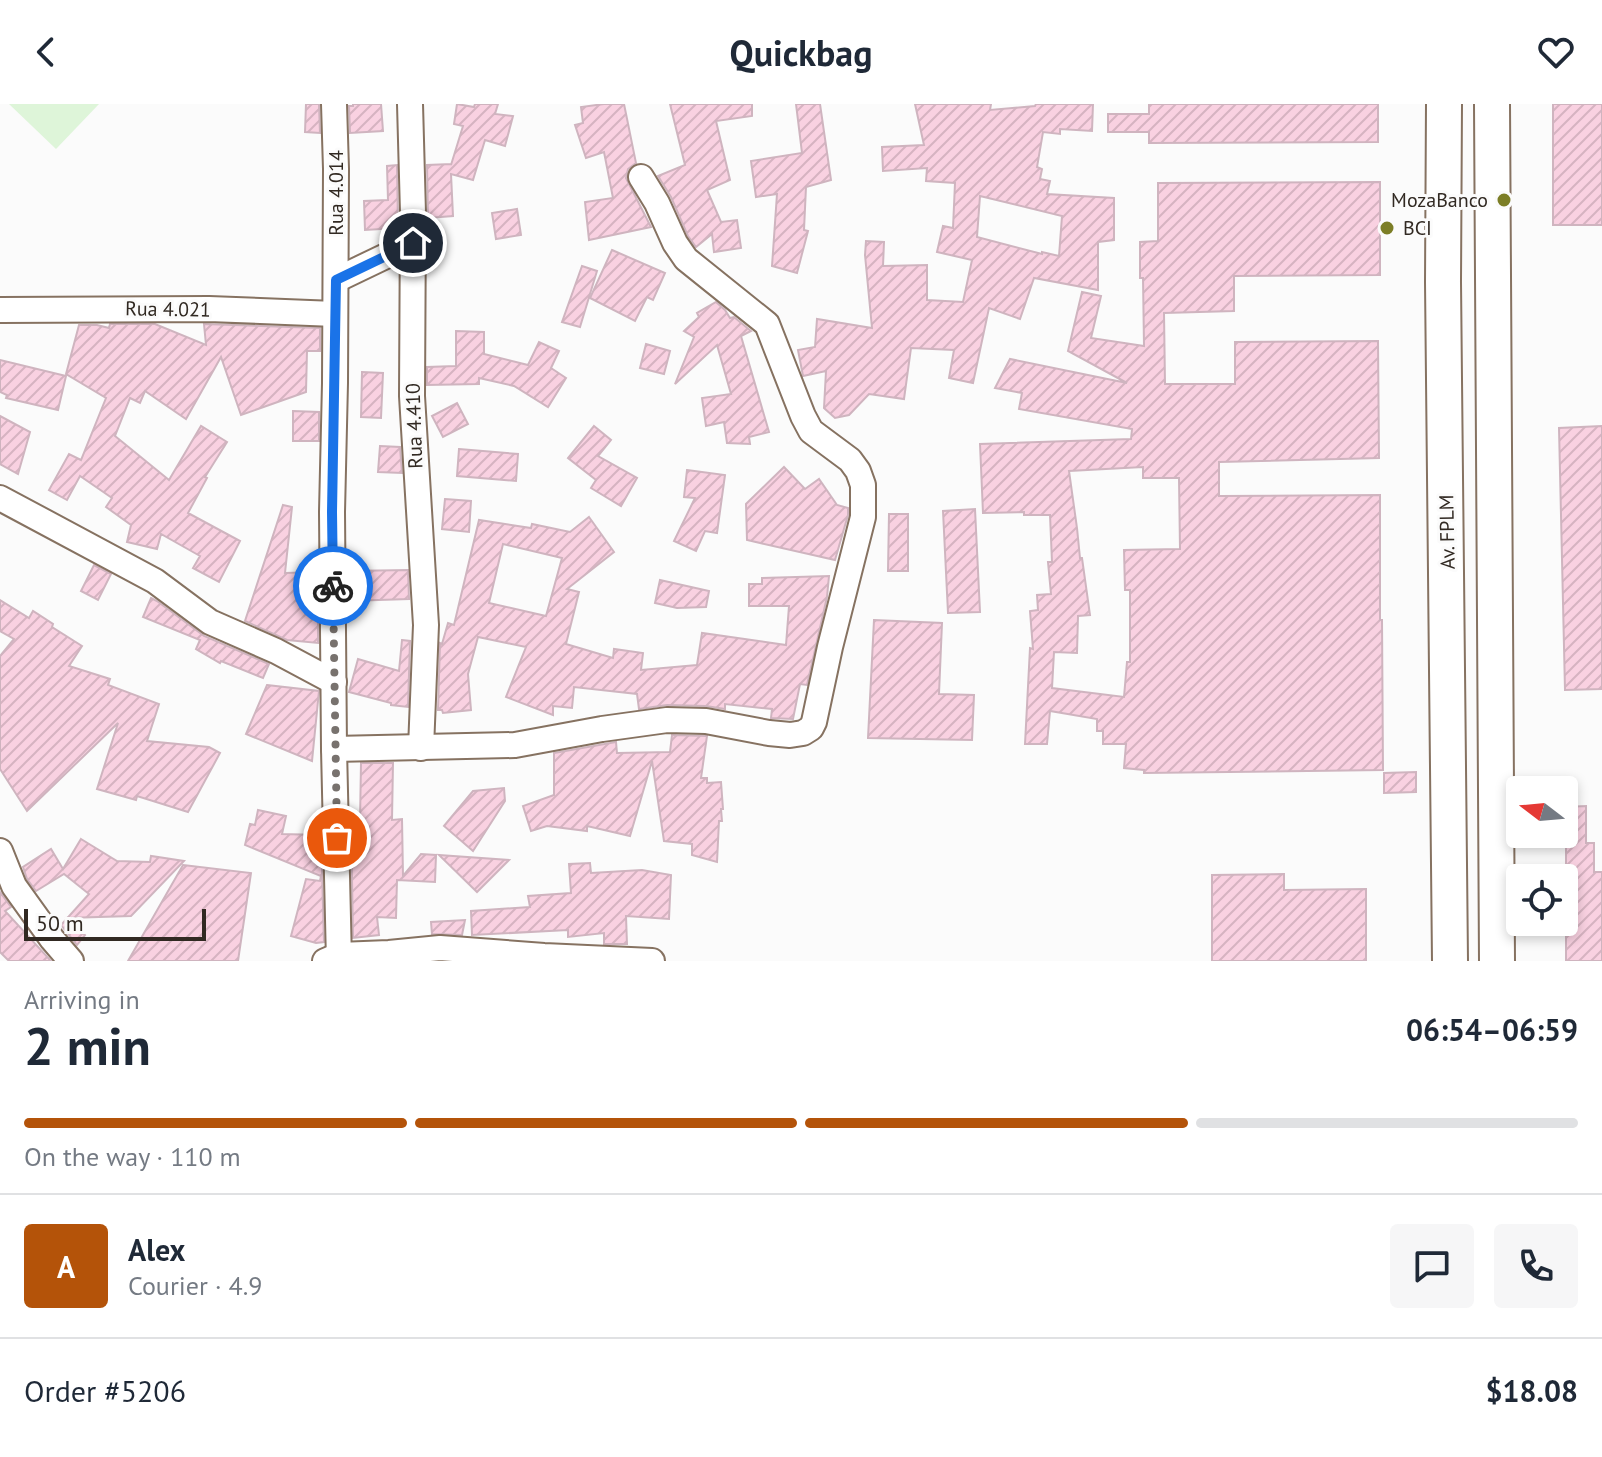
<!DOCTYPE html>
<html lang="en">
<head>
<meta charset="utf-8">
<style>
  :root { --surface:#fff; --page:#f6f6f7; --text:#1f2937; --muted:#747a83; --line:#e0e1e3; --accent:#b45309 }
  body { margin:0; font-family:"PT Sans",sans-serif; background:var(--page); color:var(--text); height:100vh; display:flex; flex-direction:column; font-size:30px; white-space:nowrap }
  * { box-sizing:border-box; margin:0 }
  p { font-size:26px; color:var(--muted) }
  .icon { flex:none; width:44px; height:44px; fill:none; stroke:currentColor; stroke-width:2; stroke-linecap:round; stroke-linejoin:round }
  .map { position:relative; height:857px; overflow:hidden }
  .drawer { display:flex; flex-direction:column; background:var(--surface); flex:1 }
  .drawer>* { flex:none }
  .needle { width:52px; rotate:286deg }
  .fabs { position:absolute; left:1506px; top:672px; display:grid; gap:16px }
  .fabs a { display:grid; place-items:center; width:72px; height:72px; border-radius:8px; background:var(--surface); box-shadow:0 4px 12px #0003; font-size:40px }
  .scale { position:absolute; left:24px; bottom:20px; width:182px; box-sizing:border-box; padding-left:8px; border:4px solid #312922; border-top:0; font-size:22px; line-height:28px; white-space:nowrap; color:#312922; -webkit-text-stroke:6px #fbfbfb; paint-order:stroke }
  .pin { position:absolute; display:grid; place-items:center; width:68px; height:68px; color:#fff; margin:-34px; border:4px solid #fff; border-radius:50%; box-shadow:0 2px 8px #0007 }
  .courier { position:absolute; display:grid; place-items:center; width:80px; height:80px; margin:-40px; border:6px solid #1a73e8; border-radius:50%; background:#fff; color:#222; box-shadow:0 2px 10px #0007 }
  .head em { font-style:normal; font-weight:700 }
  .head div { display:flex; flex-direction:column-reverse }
  .head { display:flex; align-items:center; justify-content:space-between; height:136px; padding:0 24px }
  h1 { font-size:52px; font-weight:700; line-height:60px }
  .bar { display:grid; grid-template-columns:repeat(4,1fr); gap:12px 8px; align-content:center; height:96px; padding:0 24px }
  .bar i { height:10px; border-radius:6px; background:var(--line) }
  .bar .selected { background:var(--accent) }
  .bar p { grid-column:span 4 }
  .line { display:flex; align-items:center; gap:20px; padding:0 24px; border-top:2px solid var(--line) }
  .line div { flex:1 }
  .round { display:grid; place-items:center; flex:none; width:84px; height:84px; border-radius:8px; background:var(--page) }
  header { display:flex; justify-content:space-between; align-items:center; height:104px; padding:0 24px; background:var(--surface); font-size:36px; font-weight:700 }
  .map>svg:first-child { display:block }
  .pitch { fill:#def5d9 }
  .building { fill:url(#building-hatch); stroke:#cfb4bf; stroke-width:2; fill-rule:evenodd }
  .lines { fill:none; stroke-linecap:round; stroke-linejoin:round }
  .street-casing { stroke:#867261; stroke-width:28 }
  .secondary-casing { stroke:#867261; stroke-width:38 }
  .street { stroke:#fff; stroke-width:24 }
  .secondary { stroke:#fff; stroke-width:34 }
  .done { stroke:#78726e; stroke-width:8; stroke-dasharray:0 14.4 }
  .route { stroke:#1a73e8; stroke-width:10 }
  .poi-dot { fill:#7c7e26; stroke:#fbfbfb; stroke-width:3 }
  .labels { text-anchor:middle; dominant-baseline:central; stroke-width:6; stroke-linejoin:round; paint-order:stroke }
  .street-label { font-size:20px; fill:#312922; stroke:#fbfbfb }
  .poi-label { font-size:20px; fill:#312922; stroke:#fbfbfb; text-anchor:end }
</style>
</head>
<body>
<header><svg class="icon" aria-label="back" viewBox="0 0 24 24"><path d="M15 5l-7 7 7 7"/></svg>Quickbag<svg class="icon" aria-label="heart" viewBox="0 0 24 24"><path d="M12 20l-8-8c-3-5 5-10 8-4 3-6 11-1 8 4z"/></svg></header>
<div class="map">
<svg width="1602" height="857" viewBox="0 0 1602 857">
  <defs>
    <pattern id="building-hatch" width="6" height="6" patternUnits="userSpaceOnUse" patternTransform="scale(2)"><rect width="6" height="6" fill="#f9d1e1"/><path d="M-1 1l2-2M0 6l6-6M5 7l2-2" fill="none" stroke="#d6b3c1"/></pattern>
  </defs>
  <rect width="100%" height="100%" fill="#fbfbfb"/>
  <!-- pitch -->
  <polygon class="pitch" points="9,0 99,0 56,45"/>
  <!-- building -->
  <g class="building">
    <polygon points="306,0 319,0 320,29 305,28"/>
    <polygon points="353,0 381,0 383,27 350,29 349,2 353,2"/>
    <polygon points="457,0 474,3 475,0 498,0 495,10 513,12 505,42 485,36 473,76 451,70 453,112 428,114 427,61 451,60 451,61 463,22 454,20"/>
    <polygon points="604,0 624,0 636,59 628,65 626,74 651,123 589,136 585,98 613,94 604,48 586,54 575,21 583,19 581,3"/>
    <polygon points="670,0 752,0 752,12 716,17 730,76 707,86 721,118 737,116 741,144 714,148 712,130 696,143 688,132 671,93 658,72 685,61"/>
    <polygon points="796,0 820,0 831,76 806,83 804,126 808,127 797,169 772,162 777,90 756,93 751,57 802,49"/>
    <path d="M915 0H991L990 6 1035 2 1036 0H1093L1092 27 1060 25V30L1043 28 1037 63 1042 65 1040 75 1050 77 1047 90 1114 94V136L1098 138V186L1034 174 1020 215 989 204 973 279 949 274 954 246 911 244 904 295 869 290 849 311 835 314 824 304 826 267 803 272 798 246 815 243 817 215 872 224 865 151 866 137 884 138 883 162 927 161V196L963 198 972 156 937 148 943 122 953 124 955 79 926 77 927 64 883 67 882 43 924 41ZM980 92 1062 112 1059 152 1042 148V150L977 133Z"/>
    <polygon points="1149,0 1378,0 1378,38 1149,39 1149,28 1108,28 1108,10 1149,10"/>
    <rect x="1553" y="0" width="49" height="121"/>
    <polygon points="397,61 398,124 365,126 364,97 388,96 387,62"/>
    <path d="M1380 78V171L1234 172V207L1164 209 1165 280H1235V238L1378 237 1379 354 1219 358V392L1380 391V516H1382L1383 666 1144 669V666L1124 664 1126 640H1103V627H1097V615L1050 607 1047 640H1025L1030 544 1033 545 1030 507 1038 506 1037 491 1051 490 1048 458H1052L1050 411H1024V408L983 409 980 340 1131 335 1132 325 1019 305 1022 289 995 284 1010 255 1127 279 1068 247 1082 188 1101 192 1091 234 1144 242 1143 174H1140V138L1158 137V79ZM1143 363V374H1179L1180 445 1124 446 1125 486H1130V558H1127L1124 593 1052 584 1054 548 1077 549 1078 512 1090 511 1082 454H1080L1077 424 1069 367Z"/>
    <polygon points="517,105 521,131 496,135 492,109"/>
    <polygon points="612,146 665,169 653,196 647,193 635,217 590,194"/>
    <polygon points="582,162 597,167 580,223 562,218"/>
    <polygon points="716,198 725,206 730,214 734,213 751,227 741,232 769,328 749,333 750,340 727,339 724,318 706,322 702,294 731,290 717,241 675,280 694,233 684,227 699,213 697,209"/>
    <polygon points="110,220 155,220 206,241 204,220 320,224 320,247 307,247 306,288 241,311 221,253 186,315 145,287 140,299 130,294 115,332 169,376 201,322 227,338 205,373 207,374 188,409 240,437 219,478 193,464 200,452 161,430 157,445 127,438 131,421 106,403 112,394 80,372 67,396 49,386 69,350 81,356 106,294 66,270 79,221 97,221 109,224"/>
    <polygon points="456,227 484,228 484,250 528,261 539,238 559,247 551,264 566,274 548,303 514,282 479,274 479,280 427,281 427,263 456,262"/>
    <polygon points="646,240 670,247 664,270 640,264"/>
    <polygon points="0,256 66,272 58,306 6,294 7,291 0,288"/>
    <polygon points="362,268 383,269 381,314 361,313"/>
    <polygon points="457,299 468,320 443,333 432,312"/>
    <polygon points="293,307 319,308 319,337 293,337"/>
    <polygon points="0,312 30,328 18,370 0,360"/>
    <polygon points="594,322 611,336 598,352 637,374 621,402 591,384 596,376 568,354"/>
    <polygon points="1602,322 1602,585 1565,586 1559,324"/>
    <polygon points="380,342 400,343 402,369 378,368"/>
    <polygon points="459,345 518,350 516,377 457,372"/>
    <polygon points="784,363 805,385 819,375 837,401 848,404 848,411 835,456 747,436 746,400"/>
    <polygon points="687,366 725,371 717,429 705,427 696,447 674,437 695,394 684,393"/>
    <polygon points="445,395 471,397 469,428 442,425"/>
    <polygon points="283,401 292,403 285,469 318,468 318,539 287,536 245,517"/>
    <polygon points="975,405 980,508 948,509 943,407"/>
    <polygon points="889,410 908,410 908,467 888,467"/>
    <path d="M589 413 614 448 567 485 579 488 566 540 613 554 614 545 643 549 641 566 697 561 702 529 786 541 789 502H749V480H762V474L829 472 827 493 807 581 800 580 793 615 771 614 772 605 725 600V605L706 602 667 601 639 605 637 590 574 583 572 604 553 602V611L506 593 526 543 478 533 468 570 471 606 443 609 442 606H438L440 539 442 540 448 519 454 521 479 416 531 424 532 420 570 428ZM503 440 562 454 546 512 489 499Z"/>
    <polygon points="94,461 111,470 98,496 81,487"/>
    <polygon points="408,466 409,495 348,497 348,467"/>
    <polygon points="660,476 709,487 706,503 677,504 655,499"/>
    <polygon points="151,494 157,497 204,532 269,560 263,574 221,557 220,559 196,545 200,536 143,513"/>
    <polygon points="0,496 29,514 33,507 53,520 52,523 82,542 69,562 110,575 108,581 159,600 147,637 209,643 220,649 188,708 137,692 136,696 97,685 118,619 27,707 0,665 0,552 14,535 0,527"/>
    <polygon points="874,516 942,519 939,590 974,591 972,636 868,634"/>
    <polygon points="402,536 410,537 408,603 391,601 391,599 349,588 358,555 399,567"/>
    <polygon points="267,581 319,587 312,657 246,630"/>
    <polygon points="672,631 707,632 701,674 707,674 707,679 721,678 723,705 721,705 722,717 719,717 717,758 692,751 692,740 664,737 652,657 630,732 587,722 587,727 547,722 531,727 523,702 554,691 554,649 616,638 617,649 670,648"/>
    <polygon points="361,659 393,659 392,716 402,715 403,772 421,750 436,751 435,778 397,776 396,814 377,813 379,831 353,834 351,716 360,716"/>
    <polygon points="1416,668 1416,688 1384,689 1384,669"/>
    <polygon points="504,684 505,697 473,747 444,722 473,687"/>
    <polygon points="1586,702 1586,739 1594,739 1594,768 1602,768 1602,857 1566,857 1566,733 1564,733 1564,703"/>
    <polygon points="258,706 286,712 282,730 321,731 324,838 316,839 291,832 306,775 320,777 321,772 245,741 250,720 255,721"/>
    <polygon points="81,735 117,757 150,758 151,752 184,757 131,812 67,814 85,831 77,841 61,821 89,790 64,770 36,787 27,775 23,763 51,745 63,765"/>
    <polygon points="439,751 509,756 477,788"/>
    <polygon points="590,759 591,769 642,766 671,771 669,815 626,812 627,840 604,840 604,829 568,833 568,826 472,831 471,807 530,803 528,792 571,789 569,760"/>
    <polygon points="183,761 251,769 238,857 128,857"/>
    <polygon points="1284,770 1284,786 1366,785 1366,857 1212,857 1212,771"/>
    <polygon points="0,788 11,803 5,807 51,857 9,857 0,848"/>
    <polygon points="465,816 462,831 432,830 431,818"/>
  </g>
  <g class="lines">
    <!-- street casing -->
    <g class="street-casing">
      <g id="street">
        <polyline points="334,0 336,65 335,279 332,408 334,645 339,857"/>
        <polyline points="410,0 413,109 412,292 426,521 421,644"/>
        <polyline points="336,176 413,139"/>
        <polyline points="0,206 209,205 335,210"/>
        <polyline points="0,394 155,477 210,518 276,547 334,578"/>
        <polyline points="334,645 515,641 602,625 667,616 706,617 769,629 790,631 803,629 811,624 814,618 830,543 863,413 863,381 858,367 850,356 811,327 803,312 767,220 686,155 675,139 657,99 641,73"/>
        <polyline points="0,747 14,782 52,835 71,857"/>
        <polyline points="325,857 339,851 389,849 440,844 544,852 652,857"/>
      </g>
    </g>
    <!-- secondary casing -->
    <g class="secondary-casing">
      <g id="secondary">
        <polyline points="1444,0 1443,178 1450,857"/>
        <polyline points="1492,0 1497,857"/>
      </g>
    </g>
    <!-- street -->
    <use href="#street" class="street"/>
    <!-- secondary -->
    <use href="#secondary" class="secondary"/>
  </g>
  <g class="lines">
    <!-- done -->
    <polyline class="done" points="333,482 337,734"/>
    <!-- route -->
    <polyline class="route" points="333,482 332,408 336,176 413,139"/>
  </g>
  <!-- markers -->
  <g class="poi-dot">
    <circle cx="1504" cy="96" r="8"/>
    <circle cx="1387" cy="124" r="8"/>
  </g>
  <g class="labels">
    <!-- street labels -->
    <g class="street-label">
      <text transform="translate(336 89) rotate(-90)">Rua 4.014</text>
      <text transform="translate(168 205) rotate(1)">Rua 4.021</text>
      <text transform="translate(414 322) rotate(-92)">Rua 4.410</text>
      <text transform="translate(1447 428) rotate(-91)">Av. FPLM</text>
    </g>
    <!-- poi labels -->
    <g class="poi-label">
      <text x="1488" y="96">MozaBanco</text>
      <text x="1403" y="124" text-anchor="start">BCI</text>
    </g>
  </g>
</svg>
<div class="fabs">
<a><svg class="needle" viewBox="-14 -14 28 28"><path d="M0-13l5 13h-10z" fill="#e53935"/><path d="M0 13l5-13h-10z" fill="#747a83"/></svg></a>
<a><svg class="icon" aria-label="locate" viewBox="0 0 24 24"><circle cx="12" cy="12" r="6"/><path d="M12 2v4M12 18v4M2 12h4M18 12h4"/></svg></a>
</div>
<div class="scale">50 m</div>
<div class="pin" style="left:337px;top:734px;background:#ea580c"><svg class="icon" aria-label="bag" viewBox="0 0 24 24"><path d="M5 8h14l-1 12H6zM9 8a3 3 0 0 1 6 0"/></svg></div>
<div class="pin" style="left:413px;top:139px;background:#1f2937"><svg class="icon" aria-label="home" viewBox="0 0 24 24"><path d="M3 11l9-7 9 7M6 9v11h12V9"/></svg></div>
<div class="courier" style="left:333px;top:482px"><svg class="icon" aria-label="bike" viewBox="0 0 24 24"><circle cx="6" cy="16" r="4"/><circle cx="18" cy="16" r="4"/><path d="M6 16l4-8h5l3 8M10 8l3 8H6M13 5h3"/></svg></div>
</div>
<section class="drawer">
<div class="head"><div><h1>2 min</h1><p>Arriving in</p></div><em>06:54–06:59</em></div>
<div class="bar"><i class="selected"></i><i class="selected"></i><i class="selected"></i><i></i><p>On the way · 110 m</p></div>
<div class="line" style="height:144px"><b class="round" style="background:var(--accent);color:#fff">A</b><div><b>Alex</b><p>Courier · 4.9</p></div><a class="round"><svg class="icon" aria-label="chat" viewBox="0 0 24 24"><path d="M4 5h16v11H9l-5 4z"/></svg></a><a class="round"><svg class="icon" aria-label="phone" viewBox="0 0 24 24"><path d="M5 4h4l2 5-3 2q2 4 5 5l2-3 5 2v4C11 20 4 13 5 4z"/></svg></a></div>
<div class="line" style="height:104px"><div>Order #5206</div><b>$18.08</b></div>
</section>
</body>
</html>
